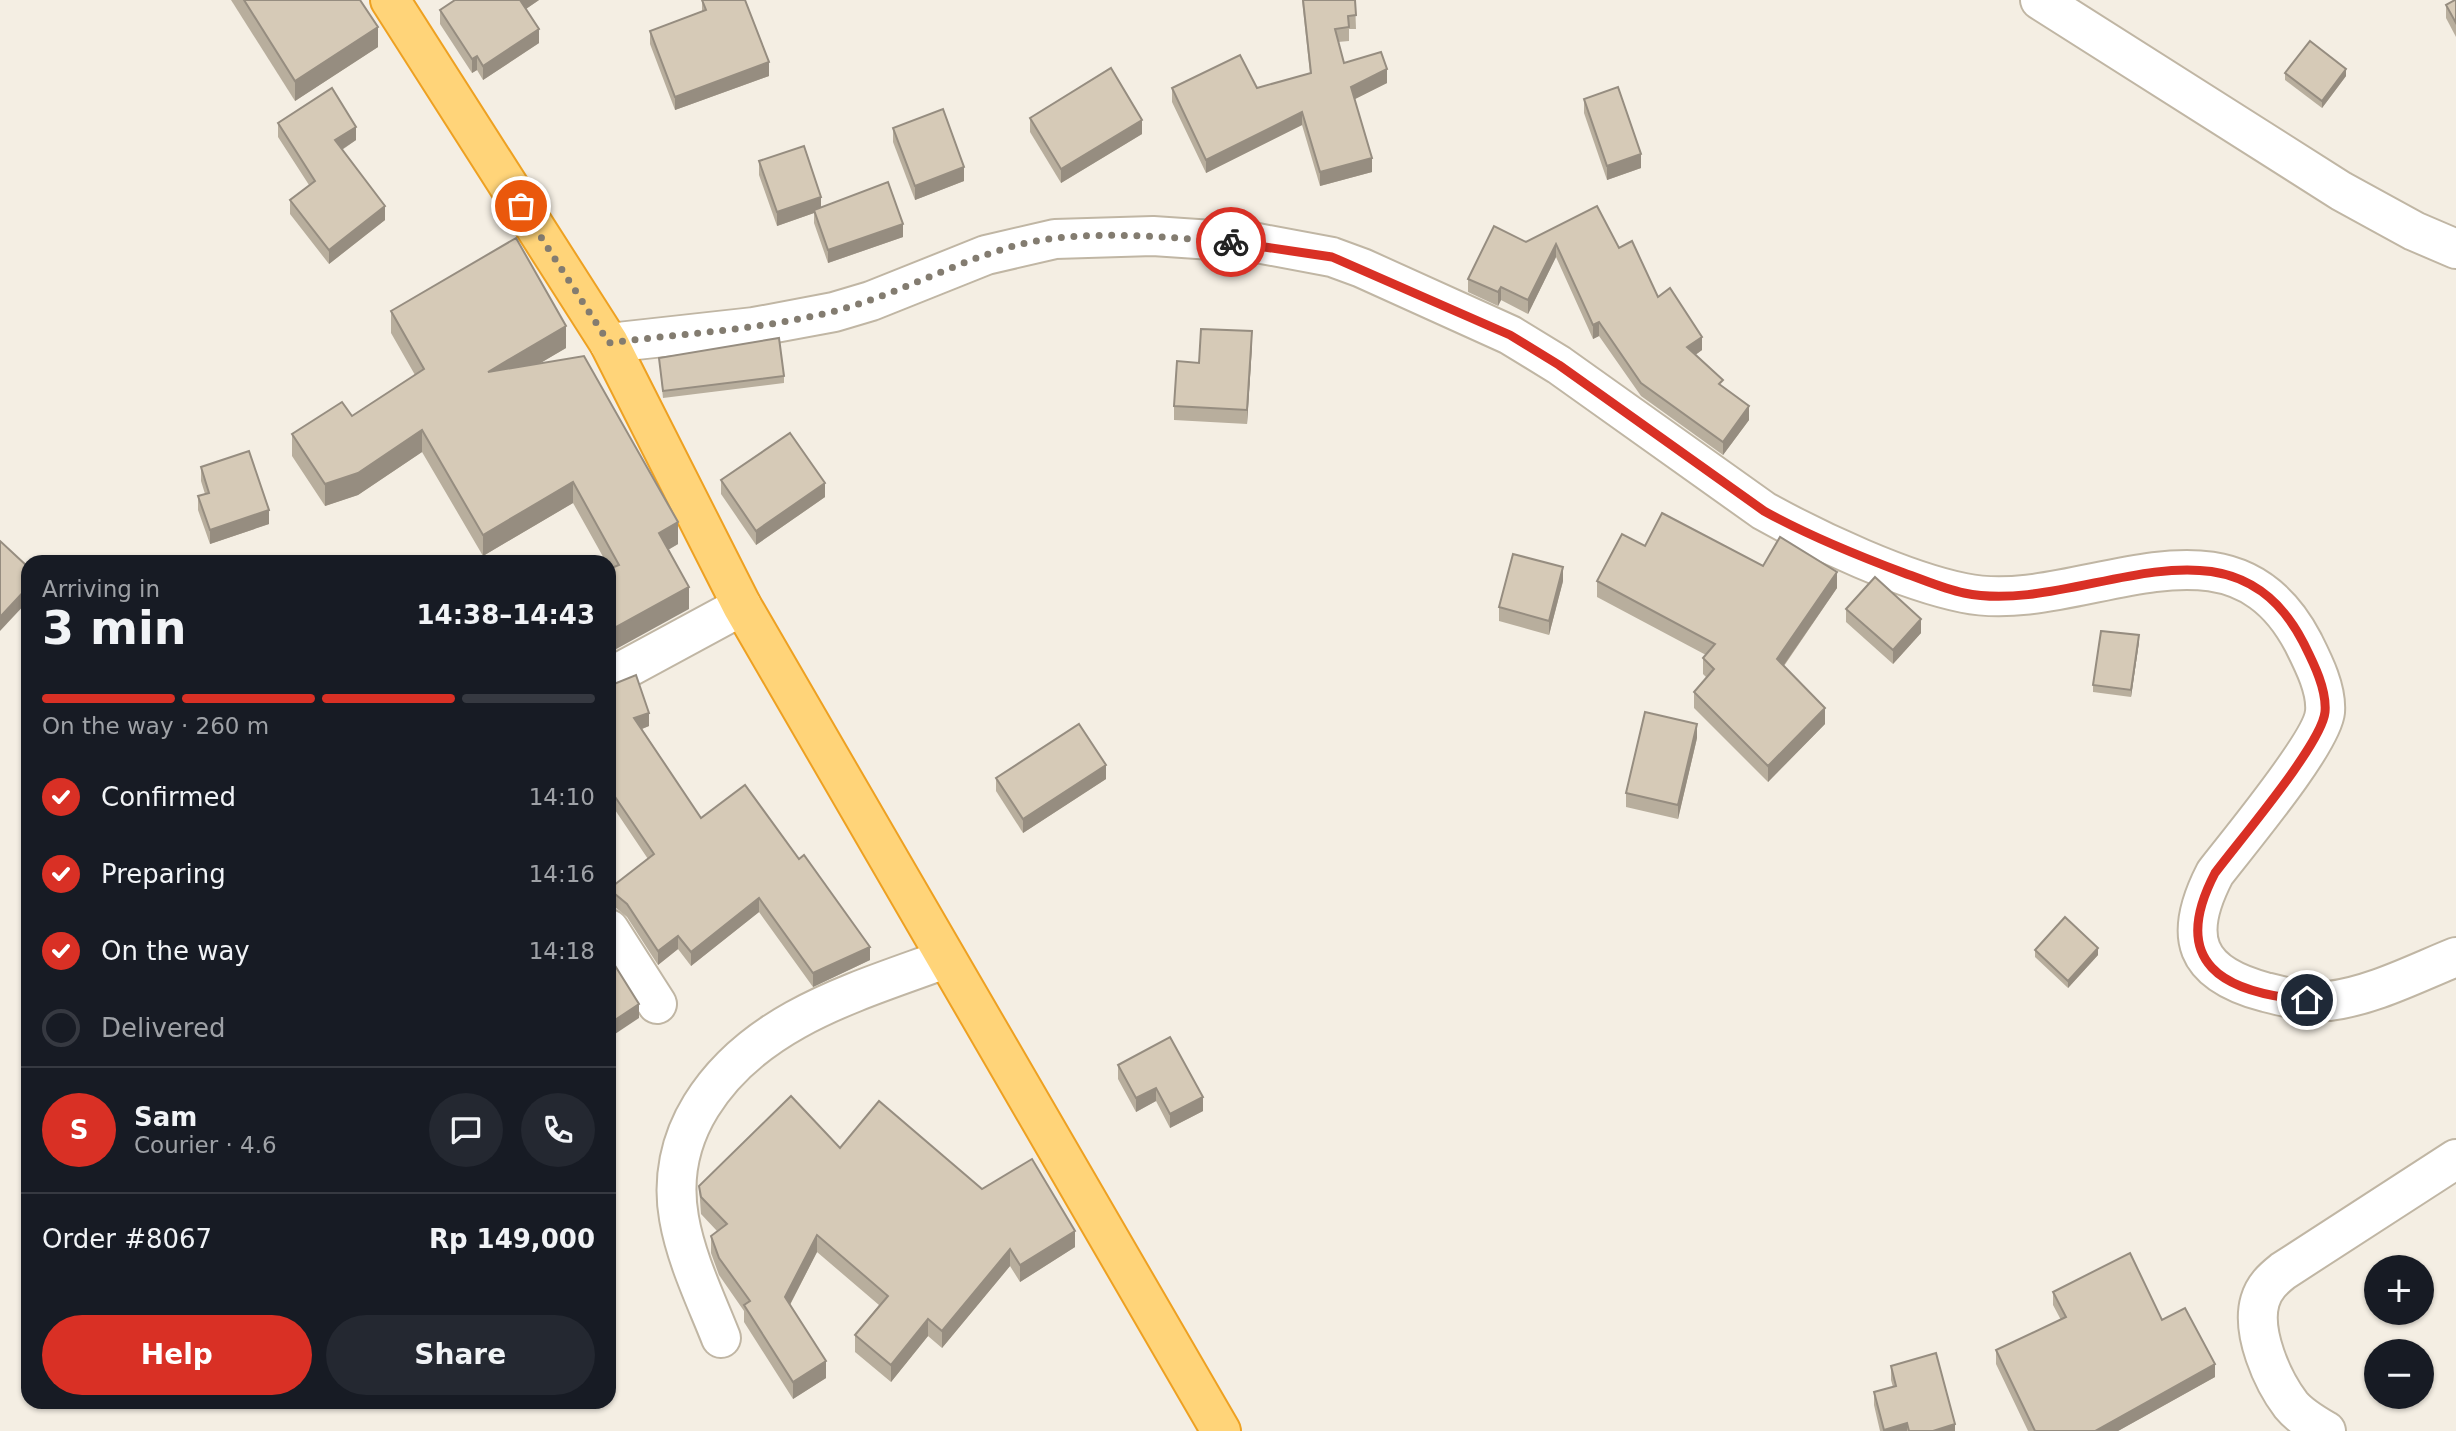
<!DOCTYPE html>
<html lang="en">
<head>
<meta charset="utf-8">
<style>
  :root { --surface:#171b24; --page:#242831; --text:#f1f3f6; --muted:#9ea1a6; --line:#363941; --accent:#d93025 }
  body { margin:0; font-family:"DejaVu Sans",sans-serif; background:var(--page); color:var(--text); height:100vh; display:flex; flex-direction:column; font-size:26px; white-space:nowrap }
  * { box-sizing:border-box; margin:0 }
  p { font-size:23px; color:var(--muted) }
  .icon { flex:none; width:38px; height:38px; fill:none; stroke:currentColor; stroke-width:2; stroke-linecap:round; stroke-linejoin:round }
  .map { position:relative; flex:1; overflow:hidden }
  .details { position:absolute; left:21px; top:555px; width:595px; height:854px; display:flex; flex-direction:column; background:var(--surface); border-radius:21px; box-shadow:0 2px 5px #0004 }
  .details>* { flex:none }
  .controls { position:absolute; left:2364px; top:1255px; display:grid; gap:14px }
  .controls a { display:grid; place-items:center; width:70px; height:70px; border-radius:50%; background:var(--surface); box-shadow:0 2px 5px #0004; font-size:35px }
  .pin { position:absolute; display:grid; place-items:center; width:60px; height:60px; color:#fff; margin:-30px; border:4px solid #fff; border-radius:50%; box-shadow:0 2px 7px #0007 }
  .courier { position:absolute; display:grid; place-items:center; width:70px; height:70px; margin:-35px; border:5px solid #d93025; border-radius:50%; background:#fff; color:#222; box-shadow:0 2px 9px #0007 }
  .head em { font-style:normal; font-weight:700 }
  .head div { display:flex; flex-direction:column-reverse }
  .head { display:flex; align-items:center; justify-content:space-between; height:119px; padding:0 21px }
  h1 { font-size:46px; font-weight:700; line-height:52px }
  .bar { display:grid; grid-template-columns:repeat(4,1fr); gap:10px 7px; align-content:center; height:84px; padding:0 21px }
  .bar i { height:9px; border-radius:5px; background:var(--line) }
  .bar .selected { background:var(--accent) }
  .bar p { grid-column:span 4 }
  .line { display:flex; align-items:center; gap:18px; padding:0 21px; border-top:2px solid var(--line) }
  .line div { flex:1 }
  .round { display:grid; place-items:center; flex:none; width:74px; height:74px; border-radius:37px; background:var(--page) }
  ol { padding:0 21px; list-style:none }
  li { display:flex; align-items:center; gap:21px; height:77px }
  li p { margin-inline-start:auto }
  li .icon { padding:7px; border-radius:50%; background:var(--accent); color:#fff; stroke-width:4 }
  li:last-child { color:var(--muted) }
  li i { width:38px; height:38px; border:4px solid var(--line); border-radius:50% }
  .button { display:flex; gap:14px; margin-top:auto; padding:14px 21px }
  .button a { flex:1; height:80px; border-radius:42px; background:var(--accent); color:#fff; font-size:28px; font-weight:700; line-height:80px; text-align:center }
  .button a+a { background:var(--page); color:var(--text) }
  .map>svg:first-child { display:block }
  .lines { fill:none; stroke-linecap:round; stroke-linejoin:round }
  .minor-casing { stroke:#c0b6a4; stroke-width:42 }
  .trunk-casing { stroke:#eea122; stroke-width:42 }
  .minor { stroke:#fff; stroke-width:38 }
  .trunk { stroke:#ffd479; stroke-width:38 }
  .wall { fill:#b8ae9d }
  .shaded-wall { fill:#968d80 }
  .building { fill:#d6cab7; stroke:#968d80; stroke-width:2 }
  .done { stroke:#837c70; stroke-width:7; stroke-dasharray:0 12.6 }
  .route { stroke:#d93025; stroke-width:9 }
</style>
</head>
<body>
<div class="map">
<svg width="2456" height="1431" viewBox="0 0 2456 1431">
  <rect width="100%" height="100%" fill="#f4eee3"/>
  <g class="lines">
    <!-- minor casing -->
    <g class="minor-casing">
      <g id="minor">
        <polyline points="2040,0 2341,191 2414,231 2456,249"/>
        <path d="M609 343 754 327 834 312 871 301 986 255 1055 239 1153 236 1257 243 1332 257 1362 268 1510 335 1559 365 1764 511C1818 541 1904 581 1964 593 2079 617 2228 499 2303 642 2313 662 2327 689 2325 712 2322 743 2238 843 2215 873 2182 937 2194 973 2265 992 2285 997 2308 1003 2329 1001 2372 996 2416 973 2456 957"/>
        <polyline points="609,678 742,606"/>
        <polyline points="609,929 657,1004"/>
        <path d="M721 1338C706 1300 686 1259 679 1218 672 1179 680 1140 701 1106 754 1020 855 992 945 959"/>
        <path d="M2326 1431C2314 1424 2300 1416 2291 1405 2272 1380 2251 1332 2260 1301 2264 1287 2273 1279 2283 1271L2456 1159"/>
      </g>
    </g>
    <!-- trunk casing -->
    <g class="trunk-casing">
      <polyline id="trunk" points="390,0 609,343 742,606 1221,1431"/>
    </g>
    <!-- minor -->
    <use href="#minor" class="minor"/>
    <!-- trunk -->
    <use href="#trunk" class="trunk"/>
  </g>
  <!-- wall -->
  <g class="wall">
    <polygon points="231,0 360,0 378,47 295,101"/>
    <polygon points="455,0 539,0 526,9 539,43 483,80 477,70 472,73 440,24 440,10"/>
    <polygon points="702,0 745,0 769,76 675,110 650,44 650,31 702,11"/>
    <polygon points="1302,0 1355,0 1356,29 1349,29 1349,41 1338,42 1344,63 1387,83 1355,99 1372,172 1320,186 1302,125 1206,173 1172,102 1172,88 1257,88 1310,73"/>
    <polygon points="2456,0 2456,37 2446,18 2446,5"/>
    <polygon points="2285,73 2346,76 2322,108 2285,80"/>
    <polygon points="1584,99 1641,168 1607,180 1584,113"/>
    <polygon points="1030,118 1142,134 1061,183 1030,132"/>
    <polygon points="278,123 356,140 342,150 385,220 329,264 290,214 290,200 309,185 278,137"/>
    <polygon points="893,128 964,181 915,200 893,142"/>
    <polygon points="759,161 821,207 903,237 828,263 814,223 814,213 777,226 759,175"/>
    <polygon points="1526,242 1619,248 1702,350 1695,355 1749,420 1723,455 1641,396 1599,336 1593,339 1556,257 1528,314 1501,300 1498,306 1468,292 1468,279"/>
    <polygon points="391,311 566,348 540,363 678,544 668,550 689,609 609,568 609,562 606,562 573,503 483,556 422,452 358,495 325,506 292,456 292,434 352,416 415,375 391,333"/>
    <polygon points="1252,345 1247,424 1174,420 1174,406"/>
    <polygon points="659,358 784,376 784,383 663,398"/>
    <polygon points="201,467 269,524 210,544 198,510 198,496 205,494 201,481"/>
    <polygon points="721,480 825,497 756,545 721,494"/>
    <polygon points="1645,546 1763,566 1837,588 1784,666 1825,724 1768,782 1694,708 1694,692 1707,678 1703,674 1703,658 1706,655 1597,597 1597,581"/>
    <polygon points="1563,581 1549,635 1499,621 1499,607"/>
    <polygon points="1846,609 1921,633 1893,664 1846,622"/>
    <polygon points="2139,642 2131,697 2093,692 2093,685"/>
    <polygon points="609,686 649,726 642,729 701,818 870,960 813,987 759,912 691,966 678,949 658,965 627,917 609,902 609,889 648,859 609,801"/>
    <polygon points="1697,738 1678,819 1626,807 1626,793"/>
    <polygon points="996,778 1106,779 1023,833 996,791"/>
    <polygon points="2035,950 2098,955 2068,988 2035,957"/>
    <polygon points="1118,1065 1203,1111 1170,1128 1156,1101 1136,1112 1118,1079"/>
    <polygon points="840,1148 982,1189 1075,1247 1020,1282 1010,1266 942,1348 928,1336 891,1382 855,1352 855,1335 879,1305 817,1252 790,1305 826,1378 793,1399 744,1322 744,1311 719,1275 711,1253 711,1236 717,1231 701,1214 699,1186"/>
    <polygon points="2053,1292 2162,1320 2215,1377 2118,1431 2028,1431 1996,1364 1996,1350 2061,1320 2053,1305"/>
    <polygon points="1891,1366 1955,1431 1880,1431 1874,1405 1874,1392 1893,1387 1891,1380"/>
  </g>
  <!-- shaded-wall -->
  <g class="shaded-wall">
    <polygon points="520,0 539,0 520,13"/>
    <polygon points="378,27 378,47 295,101 295,81"/>
    <polygon points="539,29 539,43 483,80 483,66"/>
    <polygon points="477,56 477,70 472,73 472,59"/>
    <polygon points="769,62 769,76 675,110 675,97"/>
    <polygon points="1387,69 1387,83 1351,101 1351,87"/>
    <polygon points="2346,69 2346,76 2322,108 2322,101"/>
    <polygon points="1302,112 1302,125 1206,173 1206,160"/>
    <polygon points="1142,120 1142,134 1061,183 1061,169"/>
    <polygon points="356,127 356,140 335,154 335,140"/>
    <polygon points="1641,154 1641,168 1607,180 1607,166"/>
    <polygon points="1372,158 1372,172 1320,186 1320,172"/>
    <polygon points="964,167 964,181 915,200 915,186"/>
    <polygon points="821,197 821,210 814,210 814,213 777,226 777,212"/>
    <polygon points="385,206 385,220 329,264 329,250"/>
    <polygon points="903,224 903,237 828,263 828,250"/>
    <polygon points="1556,244 1556,257 1528,314 1528,300"/>
    <polygon points="1501,287 1501,300 1498,306 1498,292"/>
    <polygon points="1599,322 1599,336 1593,339 1593,325"/>
    <polygon points="566,326 566,348 488,394 488,372"/>
    <polygon points="1252,331 1252,345 1247,424 1247,410"/>
    <polygon points="1702,337 1702,350 1687,361 1687,347"/>
    <polygon points="1749,406 1749,420 1723,455 1723,442"/>
    <polygon points="422,430 422,452 358,495 325,506 325,484"/>
    <polygon points="573,482 573,503 483,556 483,535"/>
    <polygon points="825,483 825,497 756,545 756,531"/>
    <polygon points="269,510 269,524 210,544 210,530"/>
    <polygon points="678,522 678,544 659,555 659,533"/>
    <polygon points="1563,567 1563,581 1549,635 1549,621"/>
    <polygon points="1837,572 1837,588 1777,675 1777,659"/>
    <polygon points="28,587 28,601 0,631 0,617"/>
    <polygon points="689,587 689,609 609,653 609,631"/>
    <polygon points="1921,619 1921,633 1893,664 1893,650"/>
    <polygon points="2139,635 2139,642 2131,697 2131,690"/>
    <polygon points="1825,708 1825,724 1768,782 1768,766"/>
    <polygon points="649,713 649,726 634,732 634,718"/>
    <polygon points="1697,724 1697,738 1678,819 1678,805"/>
    <polygon points="1106,765 1106,779 1023,833 1023,819"/>
    <polygon points="759,898 759,912 691,966 691,952"/>
    <polygon points="678,936 678,949 658,965 658,951"/>
    <polygon points="870,947 870,960 813,987 813,973"/>
    <polygon points="2098,948 2098,955 2068,988 2068,981"/>
    <polygon points="639,1004 639,1018 609,1038 609,1024"/>
    <polygon points="1156,1088 1156,1101 1136,1112 1136,1098"/>
    <polygon points="1203,1097 1203,1111 1170,1128 1170,1114"/>
    <polygon points="1075,1231 1075,1247 1020,1282 1020,1265"/>
    <polygon points="817,1235 817,1252 785,1314 785,1297"/>
    <polygon points="1010,1249 1010,1266 942,1348 942,1331"/>
    <polygon points="928,1319 928,1336 891,1382 891,1365"/>
    <polygon points="826,1361 826,1378 793,1399 793,1382"/>
    <polygon points="2215,1364 2215,1377 2118,1431 2095,1431"/>
    <polygon points="1907,1423 1907,1431 1884,1431 1884,1430"/>
    <polygon points="1955,1424 1955,1431 1933,1431"/>
  </g>
  <!-- building -->
  <g class="building">
    <polygon points="244,0 360,0 378,27 295,81"/>
    <polygon points="455,0 520,0 539,29 483,66 477,56 472,59 440,10"/>
    <polygon points="702,0 745,0 769,62 675,97 650,31 706,10"/>
    <polygon points="1303,0 1355,0 1356,15 1348,16 1349,27 1335,29 1344,63 1381,52 1387,69 1351,87 1372,158 1320,172 1302,112 1206,160 1172,88 1240,55 1257,88 1311,73"/>
    <polygon points="2455,0 2456,0 2456,23 2446,5"/>
    <polygon points="2310,41 2346,69 2322,101 2285,73"/>
    <polygon points="1111,68 1142,120 1061,169 1030,118"/>
    <polygon points="1618,87 1641,154 1607,166 1584,99"/>
    <polygon points="332,88 356,127 335,140 385,206 329,250 290,200 315,181 278,123"/>
    <polygon points="943,109 964,167 915,186 893,128"/>
    <polygon points="804,146 821,197 777,212 759,161"/>
    <polygon points="888,182 903,224 828,250 814,210"/>
    <polygon points="1597,206 1619,248 1632,241 1658,297 1670,288 1702,337 1687,347 1723,380 1719,384 1749,406 1723,442 1641,383 1599,322 1593,325 1556,244 1528,300 1501,287 1498,292 1468,279 1494,226 1526,242"/>
    <polygon points="516,238 566,326 488,372 584,356 678,522 659,533 689,587 609,631 609,569 619,565 573,482 483,535 422,430 358,473 325,484 292,434 342,402 352,416 424,369 391,311"/>
    <polygon points="1201,329 1252,331 1247,410 1174,406 1177,361 1199,363"/>
    <polygon points="779,338 784,376 663,391 659,358"/>
    <polygon points="790,433 825,483 756,531 721,480"/>
    <polygon points="249,451 269,510 210,530 198,496 209,493 201,467"/>
    <polygon points="1662,513 1763,566 1780,537 1837,572 1777,659 1825,708 1768,766 1694,692 1714,669 1703,658 1715,644 1597,581 1622,534 1645,546"/>
    <polygon points="0,541 28,567 28,587 0,617"/>
    <polygon points="1513,554 1563,567 1549,621 1499,607"/>
    <polygon points="1875,577 1921,619 1893,650 1846,609"/>
    <polygon points="2101,631 2139,635 2131,690 2093,685"/>
    <polygon points="636,675 649,713 634,718 701,818 745,785 799,859 804,855 870,947 813,973 759,898 691,952 678,936 658,951 627,904 609,889 654,854 609,788 609,736 610,735 609,731 609,686"/>
    <polygon points="1645,712 1697,724 1678,805 1626,793"/>
    <polygon points="1079,724 1106,765 1023,819 996,778"/>
    <polygon points="2065,917 2098,948 2068,981 2035,950"/>
    <polygon points="609,956 639,1004 609,1024"/>
    <polygon points="1170,1037 1203,1097 1170,1114 1156,1088 1136,1098 1118,1065"/>
    <polygon points="791,1096 840,1148 879,1101 982,1189 1032,1159 1075,1231 1020,1265 1010,1249 942,1331 928,1319 891,1365 855,1335 888,1296 817,1235 785,1297 826,1361 793,1382 744,1305 750,1301 719,1258 711,1236 727,1224 701,1197 699,1186"/>
    <polygon points="2130,1253 2162,1320 2185,1308 2215,1364 2095,1431 2035,1431 1996,1350 2066,1317 2053,1292"/>
    <polygon points="1936,1353 1955,1424 1933,1431 1909,1431 1907,1423 1884,1430 1874,1392 1896,1386 1891,1366"/>
  </g>
  <g class="lines">
    <!-- done -->
    <path class="done" d="M521 206 609 343C685 333 761 330 835 311 897 295 952 263 1014 246 1081 228 1163 237 1231 242"/>
    <!-- route -->
    <path class="route" d="M1231 242 1332 257 1510 335 1559 365 1764 511C1809 536 1856 555 1904 573 1924 580 1944 589 1964 593 2079 617 2229 499 2303 642 2313 662 2327 689 2325 712 2322 744 2238 842 2215 873 2168 963 2223 993 2307 1000"/>
  </g>
</svg>
<div class="controls">
<a>+</a>
<a>−</a>
</div>
<div class="pin" style="left:521px;top:206px;background:#ea580c"><svg class="icon" aria-label="bag" viewBox="0 0 24 24"><path d="M5 8h14l-1 12H6zM9 8a3 3 0 0 1 6 0"/></svg></div>
<div class="pin" style="left:2307px;top:1000px;background:#1f2937"><svg class="icon" aria-label="home" viewBox="0 0 24 24"><path d="M3 11l9-7 9 7M6 9v11h12V9"/></svg></div>
<div class="courier" style="left:1231px;top:242px"><svg class="icon" aria-label="bike" viewBox="0 0 24 24"><circle cx="6" cy="16" r="4"/><circle cx="18" cy="16" r="4"/><path d="M6 16l4-8h5l3 8M10 8l3 8H6M13 5h3"/></svg></div>
<section class="details">
<div class="head"><div><h1>3 min</h1><p>Arriving in</p></div><em>14:38–14:43</em></div>
<div class="bar"><i class="selected"></i><i class="selected"></i><i class="selected"></i><i></i><p>On the way · 260 m</p></div>
<ol>
<li><svg class="icon" aria-label="check" viewBox="0 0 24 24"><path d="M5 12l5 5 9-10"/></svg>Confirmed<p>14:10</p></li>
<li><svg class="icon" aria-label="check" viewBox="0 0 24 24"><path d="M5 12l5 5 9-10"/></svg>Preparing<p>14:16</p></li>
<li><svg class="icon" aria-label="check" viewBox="0 0 24 24"><path d="M5 12l5 5 9-10"/></svg>On the way<p>14:18</p></li>
<li><i></i>Delivered</li>
</ol>
<div class="line" style="height:126px"><b class="round" style="background:var(--accent);color:#fff">S</b><div><b>Sam</b><p>Courier · 4.6</p></div><a class="round"><svg class="icon" aria-label="chat" viewBox="0 0 24 24"><path d="M4 5h16v11H9l-5 4z"/></svg></a><a class="round"><svg class="icon" aria-label="phone" viewBox="0 0 24 24"><path d="M5 4h4l2 5-3 2q2 4 5 5l2-3 5 2v4C11 20 4 13 5 4z"/></svg></a></div>
<div class="line" style="height:91px"><div>Order #8067</div><b>Rp 149,000</b></div>
<div class="button"><a>Help</a><a>Share</a></div>
</section>
</div>
</body>
</html>
